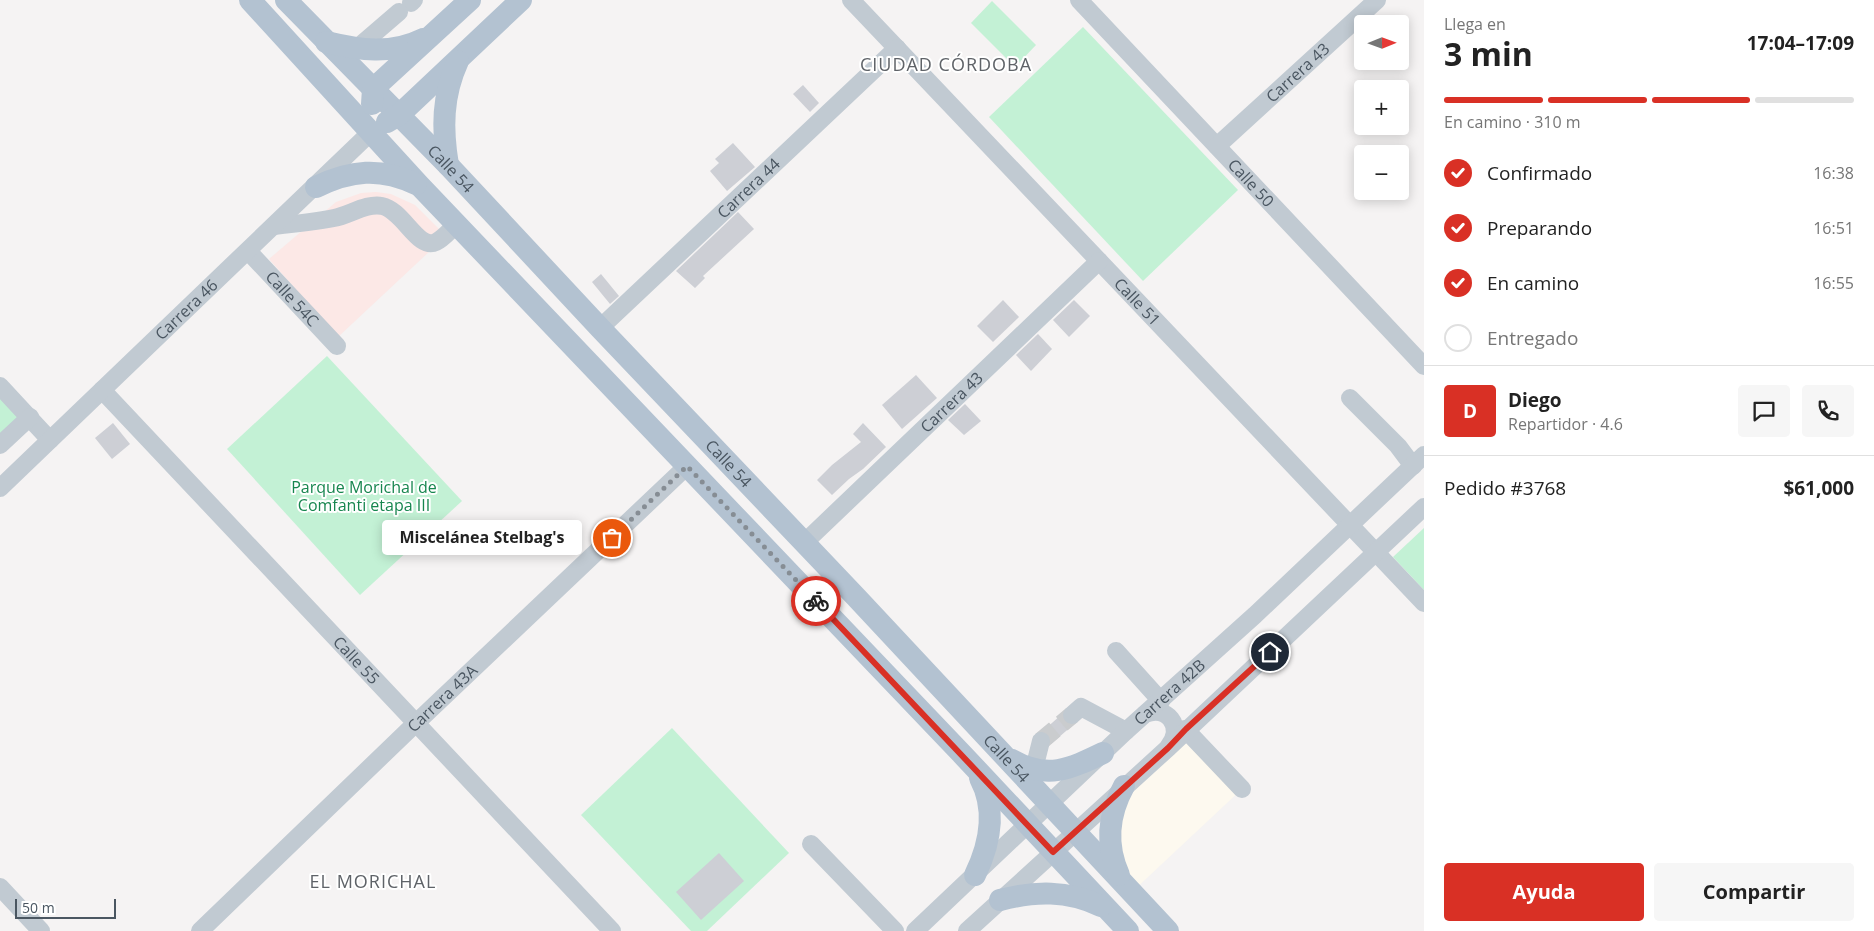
<!DOCTYPE html>
<html lang="es">
<head>
<meta charset="utf-8">
<style>
  :root { --surface:#fff; --page:#f6f6f6; --text:#222; --muted:#767676; --line:#e0e0e0; --accent:#d93025 }
  body { margin:0; font-family:"Open Sans",sans-serif; background:var(--page); color:var(--text); height:100vh; display:flex; flex-direction:column; font-size:19px; white-space:nowrap }
  * { box-sizing:border-box; margin:0 }
  p { font-size:16px; color:var(--muted) }
  .icon { flex:none; width:28px; height:28px; fill:none; stroke:currentColor; stroke-width:2; stroke-linecap:round; stroke-linejoin:round }
  .map { position:relative; flex:1; overflow:hidden }
  .sheet { display:flex; flex-direction:column; background:var(--surface); width:450px }
  .sheet>* { flex:none }
  .needle { width:32px; rotate:89deg }
  .tools { position:absolute; left:1354px; top:15px; display:grid; gap:10px }
  .tools a { display:grid; place-items:center; width:55px; height:55px; border-radius:5px; background:var(--surface); box-shadow:0 2px 12px #0003; font-size:25px }
  .scale { position:absolute; left:15px; bottom:12px; width:101px; box-sizing:border-box; padding-left:5px; border:2px solid #4a5661; border-top:0; font-size:14px; line-height:18px; white-space:nowrap; color:#4a5661; -webkit-text-stroke:4px #fff; paint-order:stroke }
  .pin { position:absolute; display:grid; place-items:center; width:42px; height:42px; color:#fff; margin:-21px; border:2px solid #fff; border-radius:50%; box-shadow:0 1px 5px #0007 }
  .courier { position:absolute; display:grid; place-items:center; width:50px; height:50px; margin:-25px; border:4px solid #d93025; border-radius:50%; background:#fff; color:#222; box-shadow:0 1px 6px #0007 }
  .bubble { position:absolute; height:35px; border-radius:5px; background:var(--surface); box-shadow:0 2px 12px #0003; font-size:16px; font-weight:700; line-height:35px; text-align:center }
  .overview em { font-style:normal; font-weight:700 }
  .overview div { display:flex; flex-direction:column-reverse }
  .overview { display:flex; align-items:center; justify-content:space-between; height:85px; padding:0 20px }
  h1 { font-size:32px; font-weight:700; line-height:38px }
  .bar { display:grid; grid-template-columns:repeat(4,1fr); gap:8px 5px; align-content:center; height:60px; padding:0 20px }
  .bar i { height:6px; border-radius:4px; background:var(--line) }
  .bar .on { background:var(--accent) }
  .bar p { grid-column:span 4 }
  .line { display:flex; align-items:center; gap:12px; padding:0 20px; border-top:1px solid var(--line) }
  .line div { flex:1 }
  .round { display:grid; place-items:center; flex:none; width:52px; height:52px; border-radius:5px; background:var(--page) }
  ol { padding:0 20px; list-style:none }
  li { display:flex; align-items:center; gap:15px; height:55px }
  li p { margin-inline-start:auto }
  li .icon { padding:5px; border-radius:50%; background:var(--accent); color:#fff; stroke-width:4 }
  li:last-child { color:var(--muted) }
  li i { width:28px; height:28px; border:2px solid var(--line); border-radius:50% }
  .cta { display:flex; gap:10px; margin-top:auto; padding:10px 20px }
  .cta a { flex:1; height:58px; border-radius:5px; background:var(--accent); color:#fff; font-size:20px; font-weight:700; line-height:58px; text-align:center }
  .cta a+a { background:var(--page); color:var(--text) }
  main { display:flex; flex:1; min-height:0 }
  .map>svg:first-child { display:block }
  .commercial { fill:#fdf9ef }
  .medical { fill:#fce8e6 }
  .green { fill:#c3f1d5 }
  .building { fill:#cdcfd5 }
  .lines { fill:none; stroke-linecap:round; stroke-linejoin:round }
  .minor-tunnel { stroke:#caccce; stroke-width:18; stroke-dasharray:18 9; stroke-linecap:butt }
  .minor { stroke:#c1cad2; stroke-width:18 }
  .major { stroke:#b3c2d1; stroke-width:22 }
  .done { stroke:#868d94; stroke-width:5; stroke-dasharray:0 9 }
  .route { stroke:#d93025; stroke-width:6 }
  .labels { text-anchor:middle; dominant-baseline:central; stroke-width:4; stroke-linejoin:round; paint-order:stroke }
  .street-label { font-size:16px; fill:#4a5661; stroke:#fff }
  .park-label { font-size:16px; fill:#17864f; stroke:#fff }
  .neighbourhood-label { font-size:18px; letter-spacing:1px; fill:#5f6368; stroke:#fff }
</style>
</head>
<body>
<main>
<div class="map">
<svg width="1424" height="931" viewBox="0 0 1424 931">
  <rect width="100%" height="100%" fill="#f5f3f3"/>
  <!-- commercial -->
  <polygon class="commercial" points="1185,729 1242,789 1131,893 1111,816"/>
  <!-- medical -->
  <polygon class="medical" points="376,192 391,194 415,205 446,236 338,337 269,259 336,202 361,193"/>
  <!-- green -->
  <g class="green">
    <polygon points="992,1 1036,45 1015,67 971,23"/>
    <polygon points="1083,27 1238,190 1143,281 989,117"/>
    <polygon points="327,356 462,501 360,595 227,449"/>
    <polygon points="0,386 30,417 0,445"/>
    <polygon points="1424,528 1424,590 1393,557"/>
    <polygon points="672,728 789,853 707,931 691,931 581,815"/>
  </g>
  <!-- building -->
  <g class="building">
    <polygon points="803,85 819,103 810,112 793,94"/>
    <polygon points="733,143 755,167 727,191 710,171 719,163 715,159"/>
    <polygon points="738,212 754,229 703,276 705,278 695,288 676,271"/>
    <polygon points="601,274 619,296 610,304 592,282"/>
    <polygon points="1003,300 1019,317 993,342 977,326"/>
    <polygon points="1074,300 1090,316 1069,337 1053,320"/>
    <polygon points="1038,334 1052,349 1031,371 1016,355"/>
    <polygon points="916,375 937,398 902,429 882,405"/>
    <polygon points="965,404 981,421 964,435 948,420"/>
    <polygon points="113,423 130,444 112,459 95,438"/>
    <polygon points="863,423 886,447 863,469 849,479 832,495 817,480 832,465 861,442 853,434"/>
    <polygon points="1062,714 1064,722 1073,725 1051,744 1051,739 1049,734 1043,731"/>
    <polygon points="719,853 744,881 701,920 676,892"/>
  </g>
  <g class="lines">
    <!-- minor-tunnel -->
    <polyline class="minor-tunnel" points="1041,741 1072,715"/>
    <!-- minor -->
    <g class="minor">
      <path id="s1" d="M851 0 1424 603"/>
      <path id="s2" d="M1079 0 1424 366"/>
      <polyline points="411,3 414,0"/>
      <polyline points="356,49 399,12"/>
      <path id="s3" d="M1217 146 1377 0"/>
      <path d="M274 226C294 224 314 222 334 218 350 215 366 203 382 206 403 210 418 251 436 242 443 239 450 230 456 225"/>
      <path id="s4" d="M248 251 337 346"/>
      <path id="s5" d="M600 328 897 48"/>
      <polyline points="0,386 50,440"/>
      <path id="s6" d="M102 390 612 931"/>
      <polyline points="1350,398 1398,446 1413,466"/>
      <polyline points="0,445 30,417"/>
      <path id="s7" d="M0 488 371 132"/>
      <path id="s8" d="M804 543 1099 261"/>
      <polyline points="1116,651 1161,701"/>
      <path d="M1145 714C1167 705 1184 726 1169 746"/>
      <polyline points="1072,715 1081,707 1126,731"/>
      <polyline points="1185,729 1242,789"/>
      <polyline points="1034,769 1041,741"/>
      <polyline points="811,844 895,931"/>
      <polyline points="0,887 41,931"/>
      <path id="s9" d="M200 931 416 723 687 466"/>
      <path id="s10" d="M915 931 1126 731 1255 615 1424 455"/>
      <polyline points="967,931 1168,748 1424,507"/>
    </g>
    <!-- major -->
    <g class="major">
      <polyline points="250,0 419,185 961,753 1128,931"/>
      <path id="s11" d="M286 0 448 165 600 328 856 597 1168 931"/>
      <path d="M326 42C359 50 391 55 423 39"/>
      <polyline points="372,104 373,89 470,0"/>
      <polyline points="387,122 399,115 521,0"/>
      <path d="M448 165C442 129 442 96 458 61"/>
      <path d="M316 187C351 170 380 167 416 184"/>
      <path d="M1012 760C1047 780 1070 769 1103 753"/>
      <path d="M975 875C990 844 997 810 980 778"/>
      <path d="M1119 875C1105 844 1108 815 1124 786"/>
      <path d="M1000 900C1035 891 1067 890 1101 906"/>
    </g>
  </g>
  <g class="lines">
    <!-- done -->
    <polyline class="done" points="612,538 687,466 816,601"/>
    <!-- route -->
    <polyline class="route" points="816,601 1053,852 1168,748 1186,729 1270,652"/>
  </g>
  <g class="labels">
    <!-- street labels -->
    <g class="street-label">
      <text stroke="none"><textPath href="#s3" startOffset="109">Carrera 43</textPath></text>
      <text stroke="none"><textPath href="#s11" startOffset="236">Calle 54</textPath></text>
      <text stroke="none"><textPath href="#s2" startOffset="251">Calle 50</textPath></text>
      <text stroke="none"><textPath href="#s5" startOffset="204">Carrera 44</textPath></text>
      <text stroke="none"><textPath href="#s4" startOffset="65">Calle 54C</textPath></text>
      <text stroke="none"><textPath href="#s1" startOffset="416">Calle 51</textPath></text>
      <text stroke="none"><textPath href="#s7" startOffset="258">Carrera 46</textPath></text>
      <text stroke="none"><textPath href="#s8" startOffset="204">Carrera 43</textPath></text>
      <text stroke="none"><textPath href="#s11" startOffset="641">Calle 54</textPath></text>
      <text stroke="none"><textPath href="#s6" startOffset="371">Calle 55</textPath></text>
      <text stroke="none"><textPath href="#s10" startOffset="349">Carrera 42B</textPath></text>
      <text stroke="none"><textPath href="#s9" startOffset="336">Carrera 43A</textPath></text>
      <text stroke="none"><textPath href="#s11" startOffset="1046">Calle 54</textPath></text>
    </g>
    <!-- park labels -->
    <g class="park-label">
      <text x="364" y="487">Parque Morichal de<tspan x="364" dy="18">Comfanti etapa III</tspan></text>
    </g>
    <!-- neighbourhood labels -->
    <g class="neighbourhood-label">
      <text x="946" y="64">CIUDAD CÓRDOBA</text>
      <text x="373" y="881">EL MORICHAL</text>
    </g>
  </g>
</svg>
<div class="tools">
<a><svg class="needle" viewBox="-14 -14 28 28"><path d="M0-13l5 13h-10z" fill="#e53935"/><path d="M0 13l5-13h-10z" fill="#767676"/></svg></a>
<a>+</a>
<a>−</a>
</div>
<div class="scale">50 m</div>
<div class="pin" style="left:612px;top:538px;background:#ea580c"><svg class="icon" aria-label="bag" viewBox="0 0 24 24"><path d="M5 8h14l-1 12H6zM9 8a3 3 0 0 1 6 0"/></svg></div>
<div class="pin" style="left:1270px;top:652px;background:#1f2937"><svg class="icon" aria-label="home" viewBox="0 0 24 24"><path d="M3 11l9-7 9 7M6 9v11h12V9"/></svg></div>
<div class="courier" style="left:816px;top:601px"><svg class="icon" aria-label="bike" viewBox="0 0 24 24"><circle cx="6" cy="16" r="4"/><circle cx="18" cy="16" r="4"/><path d="M6 16l4-8h5l3 8M10 8l3 8H6M13 5h3"/></svg></div>
<div class="bubble" style="left:382px;top:520px;width:200px">Miscelánea Stelbag's</div>
</div>
<section class="sheet">
<div class="overview"><div><h1>3 min</h1><p>Llega en</p></div><em>17:04–17:09</em></div>
<div class="bar"><i class="on"></i><i class="on"></i><i class="on"></i><i></i><p>En camino · 310 m</p></div>
<ol>
<li><svg class="icon" aria-label="check" viewBox="0 0 24 24"><path d="M5 12l5 5 9-10"/></svg>Confirmado<p>16:38</p></li>
<li><svg class="icon" aria-label="check" viewBox="0 0 24 24"><path d="M5 12l5 5 9-10"/></svg>Preparando<p>16:51</p></li>
<li><svg class="icon" aria-label="check" viewBox="0 0 24 24"><path d="M5 12l5 5 9-10"/></svg>En camino<p>16:55</p></li>
<li><i></i>Entregado</li>
</ol>
<div class="line" style="height:90px"><b class="round" style="background:var(--accent);color:#fff">D</b><div><b>Diego</b><p>Repartidor · 4.6</p></div><a class="round"><svg class="icon" aria-label="chat" viewBox="0 0 24 24"><path d="M4 5h16v11H9l-5 4z"/></svg></a><a class="round"><svg class="icon" aria-label="phone" viewBox="0 0 24 24"><path d="M5 4h4l2 5-3 2q2 4 5 5l2-3 5 2v4C11 20 4 13 5 4z"/></svg></a></div>
<div class="line" style="height:65px"><div>Pedido #3768</div><b>$61,000</b></div>
<div class="cta"><a>Ayuda</a><a>Compartir</a></div>
</section>
</main>
</body>
</html>
